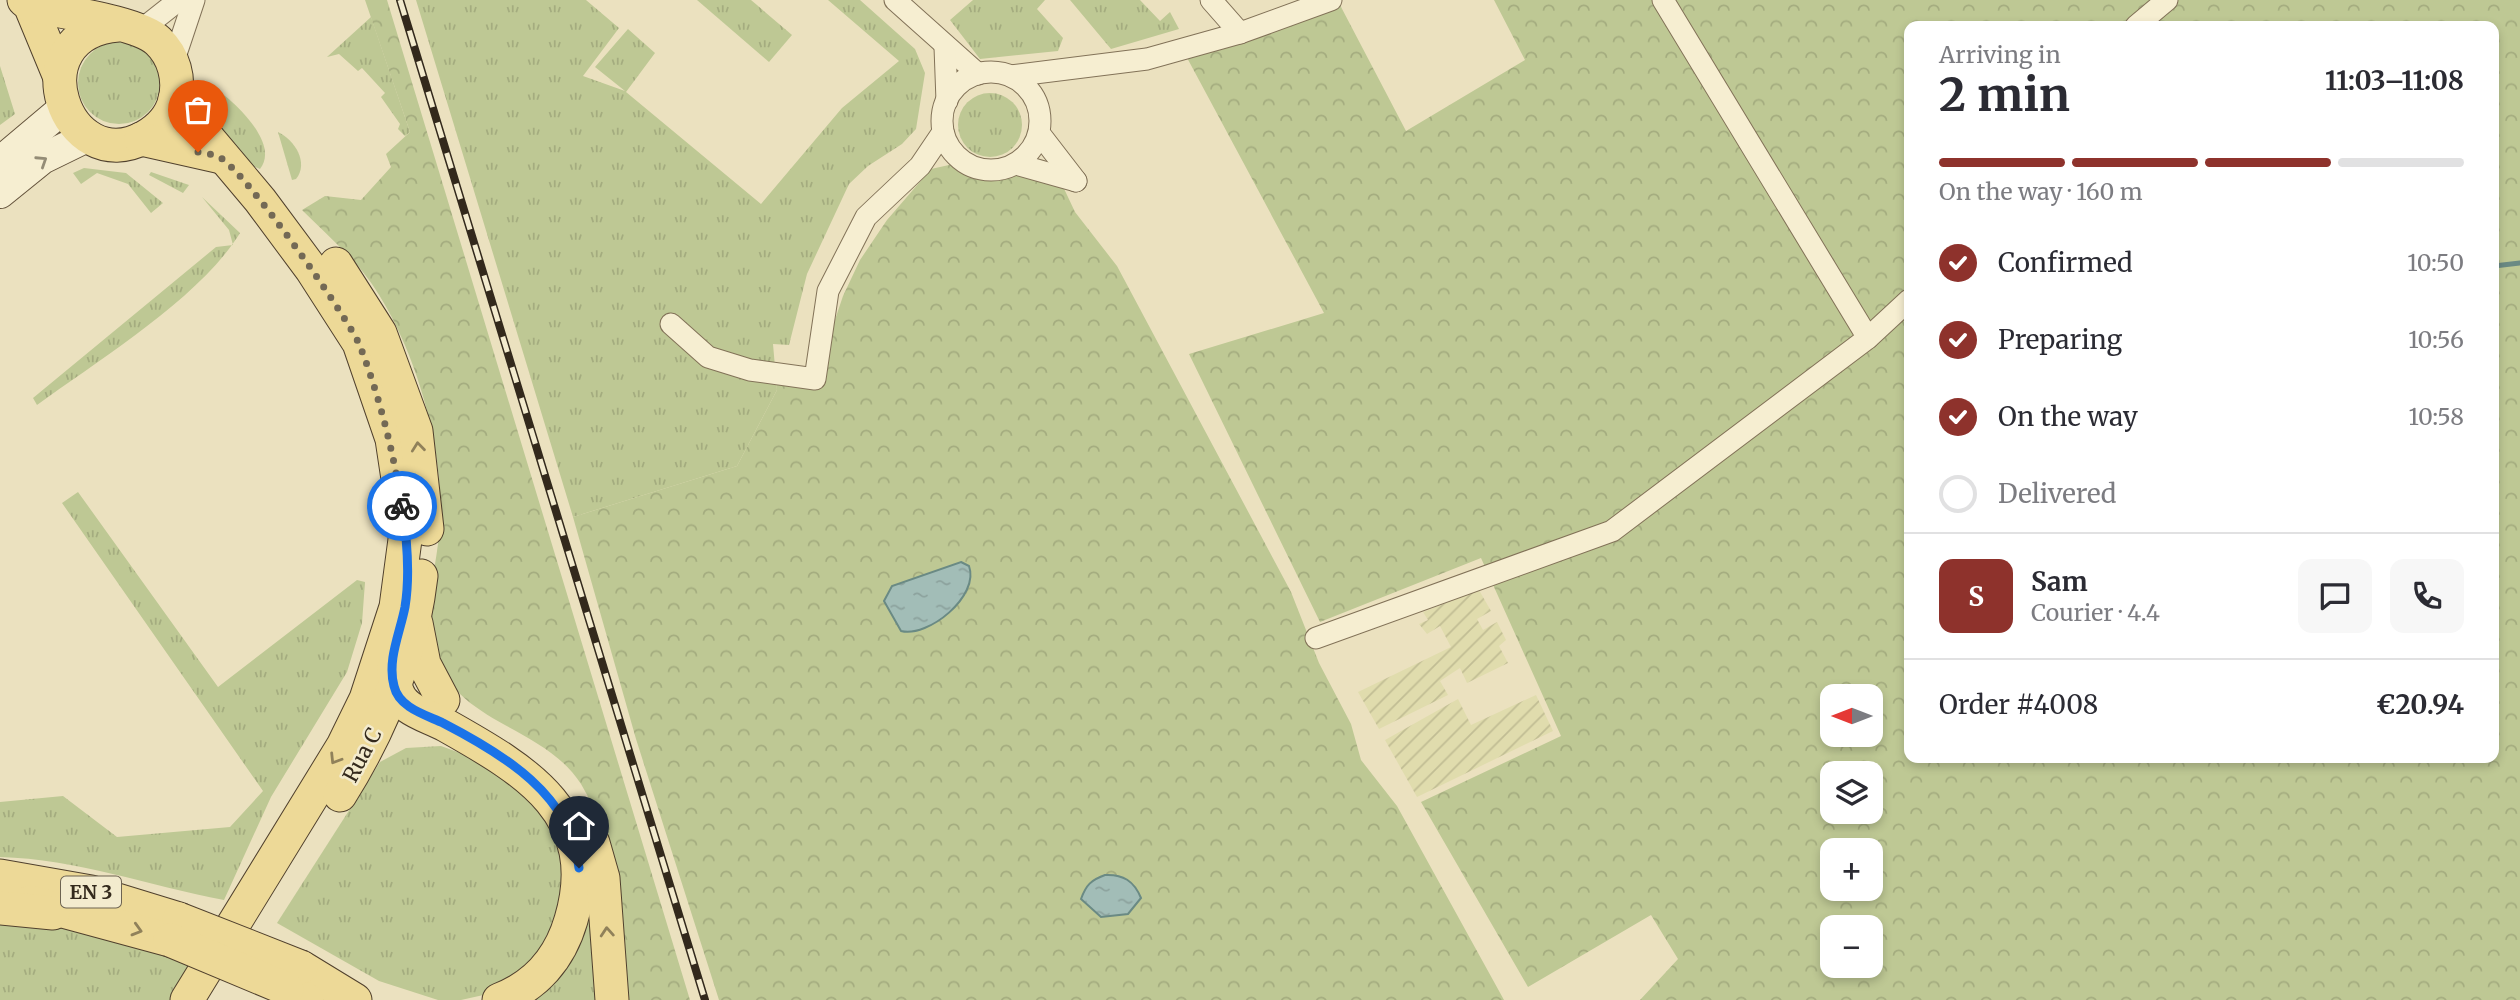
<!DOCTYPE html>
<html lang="en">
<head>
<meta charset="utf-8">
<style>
  :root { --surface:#fff; --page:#f7f7f7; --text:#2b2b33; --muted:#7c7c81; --line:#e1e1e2; --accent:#8e322c }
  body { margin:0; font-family:Merriweather,serif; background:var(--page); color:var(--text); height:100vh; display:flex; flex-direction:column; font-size:26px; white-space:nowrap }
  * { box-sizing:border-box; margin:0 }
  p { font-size:23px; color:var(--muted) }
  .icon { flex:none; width:38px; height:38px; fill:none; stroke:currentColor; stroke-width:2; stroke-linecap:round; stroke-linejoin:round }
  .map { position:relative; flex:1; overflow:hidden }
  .details { position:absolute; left:1904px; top:21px; width:595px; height:742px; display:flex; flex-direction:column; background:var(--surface); border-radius:14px; box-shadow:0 4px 10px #0003 }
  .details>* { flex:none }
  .needle { width:46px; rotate:270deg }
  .tools { position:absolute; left:1820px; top:684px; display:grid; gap:14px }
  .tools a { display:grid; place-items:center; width:63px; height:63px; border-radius:14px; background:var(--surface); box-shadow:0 4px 10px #0003; font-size:35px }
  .pin { position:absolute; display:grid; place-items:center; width:60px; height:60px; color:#fff; margin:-72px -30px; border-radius:50% 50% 50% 0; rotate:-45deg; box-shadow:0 0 7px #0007 }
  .pin .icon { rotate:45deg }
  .courier { position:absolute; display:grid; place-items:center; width:70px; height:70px; margin:-35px; border:5px solid #1a73e8; border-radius:50%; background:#fff; color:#222; box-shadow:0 2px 9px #0007 }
  .headline em { font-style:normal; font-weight:700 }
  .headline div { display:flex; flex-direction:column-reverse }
  .headline { display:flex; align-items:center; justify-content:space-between; height:119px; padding:0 35px }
  h1 { font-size:46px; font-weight:700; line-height:52px }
  .bar { display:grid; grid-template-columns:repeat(4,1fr); gap:10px 7px; align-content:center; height:84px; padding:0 35px }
  .bar i { height:9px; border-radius:5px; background:var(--line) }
  .bar .active { background:var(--accent) }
  .bar p { grid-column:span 4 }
  .line { display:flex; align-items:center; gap:18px; padding:0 35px; border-top:2px solid var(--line) }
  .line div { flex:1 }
  .round { display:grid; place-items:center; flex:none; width:74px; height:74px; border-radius:14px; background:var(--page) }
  ol { padding:0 35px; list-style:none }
  li { display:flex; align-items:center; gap:21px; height:77px }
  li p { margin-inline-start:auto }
  li .icon { padding:7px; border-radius:50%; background:var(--accent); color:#fff; stroke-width:4 }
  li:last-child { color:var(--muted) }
  li i { width:38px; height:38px; border:4px solid var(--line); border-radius:50% }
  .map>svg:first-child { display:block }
  .farmland { fill:url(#farmland-furrows) }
  .grass { fill:url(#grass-tufts) }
  .forest { fill:url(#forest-crowns); fill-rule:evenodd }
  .water { fill:url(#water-ripples); stroke:#6a8a84; stroke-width:2 }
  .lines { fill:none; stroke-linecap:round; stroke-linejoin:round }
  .stream { stroke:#6a8a84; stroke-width:5 }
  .minor-casing { stroke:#827258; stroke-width:23 }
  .secondary-casing { stroke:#64533c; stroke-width:32 }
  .primary-casing { stroke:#50402d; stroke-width:35 }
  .minor { stroke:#f6eed1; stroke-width:21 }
  .secondary { stroke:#f6eed1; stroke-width:30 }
  .primary { stroke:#edd997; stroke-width:33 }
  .rail-casing { stroke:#33291c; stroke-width:8 }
  .rail { stroke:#f3ebce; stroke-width:5; stroke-dasharray:16; stroke-linecap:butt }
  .primary-bridge-casing { stroke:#50402d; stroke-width:35; stroke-linecap:butt }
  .primary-bridge { stroke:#edd997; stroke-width:33 }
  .oneway { stroke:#948c76 }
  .oneway2 { stroke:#90815a }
  .done { stroke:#736955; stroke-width:7; stroke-dasharray:0 12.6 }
  .route { stroke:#1a73e8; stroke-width:9 }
  .labels { text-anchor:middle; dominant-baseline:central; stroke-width:5; stroke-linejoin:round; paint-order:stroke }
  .shield { fill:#f3ebce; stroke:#6d6351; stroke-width:2 }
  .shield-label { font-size:19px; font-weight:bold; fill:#33291c }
  .street-label { font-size:21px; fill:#33291c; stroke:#f3ebce }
</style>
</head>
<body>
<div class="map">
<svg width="2520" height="1000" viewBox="0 0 2520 1000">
  <defs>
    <pattern id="farmland-furrows" width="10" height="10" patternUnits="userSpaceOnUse" patternTransform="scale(1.75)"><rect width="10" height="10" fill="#e0dcad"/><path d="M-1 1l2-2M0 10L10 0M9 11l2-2" fill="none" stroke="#c1bd94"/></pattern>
    <pattern id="grass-tufts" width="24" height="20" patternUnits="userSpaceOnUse" patternTransform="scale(1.75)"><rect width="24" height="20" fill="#bec894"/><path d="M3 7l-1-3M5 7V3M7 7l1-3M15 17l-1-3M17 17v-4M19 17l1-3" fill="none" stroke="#a4ac7f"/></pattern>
    <pattern id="forest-crowns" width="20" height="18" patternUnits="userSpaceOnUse" patternTransform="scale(1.75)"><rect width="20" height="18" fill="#bec894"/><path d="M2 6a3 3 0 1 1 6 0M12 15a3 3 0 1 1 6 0" fill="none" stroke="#a4ac7f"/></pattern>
    <pattern id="water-ripples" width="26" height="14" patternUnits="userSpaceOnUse" patternTransform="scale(1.75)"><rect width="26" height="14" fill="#a2bdb7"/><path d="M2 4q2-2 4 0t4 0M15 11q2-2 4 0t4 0" fill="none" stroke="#8ca29d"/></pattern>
  </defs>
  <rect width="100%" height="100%" fill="#ebe1bf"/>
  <!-- farmland -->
  <g class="farmland">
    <polygon points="1479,590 1491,611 1477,619 1483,630 1497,622 1506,640 1499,646 1508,663 1467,683 1460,668 1440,681 1448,695 1379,729 1358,692 1451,647 1440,626 1427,634 1419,624 1428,620 1423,612"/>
    <polygon points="1536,695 1553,731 1417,797 1385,740 1458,699 1471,725"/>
  </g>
  <!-- grass -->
  <g class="grass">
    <polygon points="416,0 586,0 619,28 583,76 625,91 595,67 628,29 655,53 626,92 761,204 842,108 899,61 828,0 860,0 915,49 925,73 916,129 902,144 868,166 849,184 807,274 789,345 773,344 777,390 737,466 573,517"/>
    <polygon points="697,0 751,0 792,35 769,62"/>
    <polygon points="973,0 1045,0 1037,9 1063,38 1058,51 980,59 950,20"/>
    <polygon points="1070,0 1140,0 1160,21 1170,12 1179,29 1111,49"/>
    <polygon points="371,17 410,132 405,136 398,129 400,124 381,97 385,93 362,68 358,71 339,54 327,57"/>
    <circle cx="119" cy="83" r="41"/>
    <polygon points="0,66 15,114 0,125"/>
    <path d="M208 84C231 97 281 143 260 169L248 164 199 105V85Z"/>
    <circle cx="990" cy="125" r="32"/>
    <path d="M278 132C295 140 309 163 296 179L292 180Z"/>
    <polygon points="84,168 126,173 163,203 151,213 128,184 97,173 81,184 73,173"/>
    <polygon points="151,172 189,185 183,193 149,175"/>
    <path d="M202 197 240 233C200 298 100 359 37 405L33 398 216 247 233 245 229 230Z"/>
    <path d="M78 492 218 687 357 580 365 582 362 623 347 672 271 797 224 900C150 886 76 859 0 857V802L63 796 117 837 230 827 263 791 62 503Z"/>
    <polygon points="441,746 471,757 540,804 560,839 571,882 550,941 520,976 488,994 461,1000 438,1000 379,981 277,923 380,762 406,748"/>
    <polygon points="591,912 600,1000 528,1000 580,940"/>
    <polygon points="0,920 87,930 196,961 174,1000 0,1000"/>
  </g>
  <!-- forest -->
  <g class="forest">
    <path d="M365 0H387L690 1000H622C615 934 616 840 581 784 543 725 460 726 434 654 421 614 436 573 439 534 448 452 412 329 358 266 341 247 321 229 302 210L325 196 361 200 391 167 386 154 410 132Z"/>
    <path d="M1494 0H2520V1000H1640L1678 959 1651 915 1528 987 1421 802 1561 736 1481 558 1320 622 1189 354 1324 313 1185 54 1340 5 1406 131 1525 60ZM1909 26H2494V758H1909ZM1832 696H1871V735H1832ZM1832 774H1871V812H1832ZM1832 850H1871V889H1832ZM1832 928H1871V966H1832Z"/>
    <polygon points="949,165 969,166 987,176 1044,169 1059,178 1075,212 1117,266 1291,592 1319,663 1351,724 1361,760 1397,806 1504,1000 719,1000 636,739 573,517 737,466 777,390 775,374 815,379 843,296 860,260 887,220 931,169"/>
  </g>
  <!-- water -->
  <g class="water">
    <path d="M961 562 969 566C980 596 928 638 901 631L884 601 892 586Z"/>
    <path d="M1105 875C1123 874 1134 881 1141 898L1128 914 1101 917 1081 899C1086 885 1091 880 1105 875Z"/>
  </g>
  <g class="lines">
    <!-- stream -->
    <polyline class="stream" points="2494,266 2520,263"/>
    <!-- minor casing -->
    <g class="minor-casing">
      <g id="minor">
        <polyline points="895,0 978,74"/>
        <polyline points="1211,0 1240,33"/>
        <polyline points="1663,0 1868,338"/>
        <polyline points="2136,26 2167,0"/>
        <polyline points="141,30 179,0"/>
        <polyline points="945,47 947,101"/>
        <polyline points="173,63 194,0"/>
        <circle cx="991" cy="121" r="49"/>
        <polyline points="1011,76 1147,59 1240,33 1331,0"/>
        <polyline points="1039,133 1076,181"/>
        <polyline points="1016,164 1076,181"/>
        <polyline points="671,324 708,357 750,370 815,379 828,291 866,217 920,166 943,132"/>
        <polyline points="1316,638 1612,531 1868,338 1909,300"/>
      </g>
    </g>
    <!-- secondary casing -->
    <g class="secondary-casing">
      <g id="secondary">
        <polyline points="0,162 64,108"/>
        <polyline points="0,193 42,159 89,136"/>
      </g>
    </g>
    <!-- primary casing -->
    <g class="primary-casing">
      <g id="primary">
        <polyline points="24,0 30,5 59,75"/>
        <path d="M30 5C60 12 138 22 158 41 174 56 180 79 175 100 171 116 159 129 145 137 66 181 14 34 118 25"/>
        <polyline points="175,99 260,200 312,270 359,343 392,439 406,532 396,607 366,699 343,746 187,1000"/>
        <polyline points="141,139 221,157"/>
        <polyline points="336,264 380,333 416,431 427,529"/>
        <polyline points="416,623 424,664 443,700"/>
        <path d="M394 669C394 684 396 698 409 707 420 715 435 719 447 726 527 771 602 815 571 920 560 958 536 986 499 1000"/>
        <path d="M340 795C382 728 412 655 421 576"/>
        <polyline points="593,843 603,878 612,1000"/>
        <polyline points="0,876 91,892 179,919"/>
        <polyline points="30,902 170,940"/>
        <polyline points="0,908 53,913"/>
        <polyline points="301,967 355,1000"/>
        <polyline points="287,989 307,1000"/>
      </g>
    </g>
    <!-- minor -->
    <use href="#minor" class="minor"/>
    <!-- secondary -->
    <use href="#secondary" class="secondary"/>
    <!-- primary -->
    <use href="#primary" class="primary"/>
    <!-- rail casing -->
    <g class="rail-casing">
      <polyline id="rail" points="400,0 705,1000"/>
    </g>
    <!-- rail -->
    <use href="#rail" class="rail"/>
    <!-- primary-bridge casing -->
    <g class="primary-bridge-casing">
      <g id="primary-bridge">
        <polyline points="179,919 301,967"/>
        <polyline points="170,940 287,989"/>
      </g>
    </g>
    <!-- primary-bridge -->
    <use href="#primary-bridge" class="primary-bridge"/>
  </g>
  <!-- one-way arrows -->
  <defs><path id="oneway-chevron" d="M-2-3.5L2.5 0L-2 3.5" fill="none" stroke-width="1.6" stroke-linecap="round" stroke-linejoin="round" transform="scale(1.75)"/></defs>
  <use class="oneway" href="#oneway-chevron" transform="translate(42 161) rotate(-33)"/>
  <g class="oneway2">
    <use href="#oneway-chevron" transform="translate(418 447) rotate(-96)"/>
    <use href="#oneway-chevron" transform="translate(335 759) rotate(122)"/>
    <use href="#oneway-chevron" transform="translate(137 930) rotate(16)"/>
    <use href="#oneway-chevron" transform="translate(607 932) rotate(-94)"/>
  </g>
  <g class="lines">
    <!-- done -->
    <path class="done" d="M198 152C205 154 214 154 219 157 243 168 348 317 360 346 380 398 393 451 402 506"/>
    <!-- route -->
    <path class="route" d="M402 506C407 538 410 576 405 607 400 633 387 660 394 686 399 708 426 715 443 723 503 754 572 795 579 868"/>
  </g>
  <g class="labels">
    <!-- shield labels -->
    <rect class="shield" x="61" y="876.5" width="60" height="31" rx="5"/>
    <g class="shield-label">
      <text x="91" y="892">EN 3</text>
    </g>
    <!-- street labels -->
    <g class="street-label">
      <text transform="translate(362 755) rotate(-62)">Rua C</text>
    </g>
  </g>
</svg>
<div class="tools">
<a><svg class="needle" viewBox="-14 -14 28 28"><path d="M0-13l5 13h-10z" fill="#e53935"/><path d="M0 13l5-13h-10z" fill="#7c7c81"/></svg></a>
<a><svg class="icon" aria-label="layers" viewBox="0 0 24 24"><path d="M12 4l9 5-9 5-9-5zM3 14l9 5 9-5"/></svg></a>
<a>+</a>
<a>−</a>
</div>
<div class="pin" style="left:198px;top:152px;background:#ea580c"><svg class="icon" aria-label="bag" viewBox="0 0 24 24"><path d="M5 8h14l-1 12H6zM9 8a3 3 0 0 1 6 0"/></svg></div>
<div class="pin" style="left:579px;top:868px;background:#1f2937"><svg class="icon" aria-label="home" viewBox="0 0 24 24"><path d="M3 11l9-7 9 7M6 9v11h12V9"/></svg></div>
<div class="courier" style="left:402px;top:506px"><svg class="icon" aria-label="bike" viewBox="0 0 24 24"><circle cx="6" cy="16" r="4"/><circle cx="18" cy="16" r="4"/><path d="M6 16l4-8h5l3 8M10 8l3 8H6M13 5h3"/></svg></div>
<section class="details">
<div class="headline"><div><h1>2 min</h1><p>Arriving in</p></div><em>11:03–11:08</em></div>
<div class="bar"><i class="active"></i><i class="active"></i><i class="active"></i><i></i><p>On the way · 160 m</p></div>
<ol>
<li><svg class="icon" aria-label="check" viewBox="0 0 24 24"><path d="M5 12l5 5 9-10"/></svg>Confirmed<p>10:50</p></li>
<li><svg class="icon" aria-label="check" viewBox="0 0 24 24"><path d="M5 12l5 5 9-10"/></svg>Preparing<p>10:56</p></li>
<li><svg class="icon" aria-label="check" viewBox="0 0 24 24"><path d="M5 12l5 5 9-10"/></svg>On the way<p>10:58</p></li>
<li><i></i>Delivered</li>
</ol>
<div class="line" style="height:126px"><b class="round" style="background:var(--accent);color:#fff">S</b><div><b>Sam</b><p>Courier · 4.4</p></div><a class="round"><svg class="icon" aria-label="chat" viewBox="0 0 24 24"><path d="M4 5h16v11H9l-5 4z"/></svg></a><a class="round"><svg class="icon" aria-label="phone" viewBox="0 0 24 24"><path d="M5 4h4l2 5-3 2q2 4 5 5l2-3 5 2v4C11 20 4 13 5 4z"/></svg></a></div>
<div class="line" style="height:91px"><div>Order #4008</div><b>€20.94</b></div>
</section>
</div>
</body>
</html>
